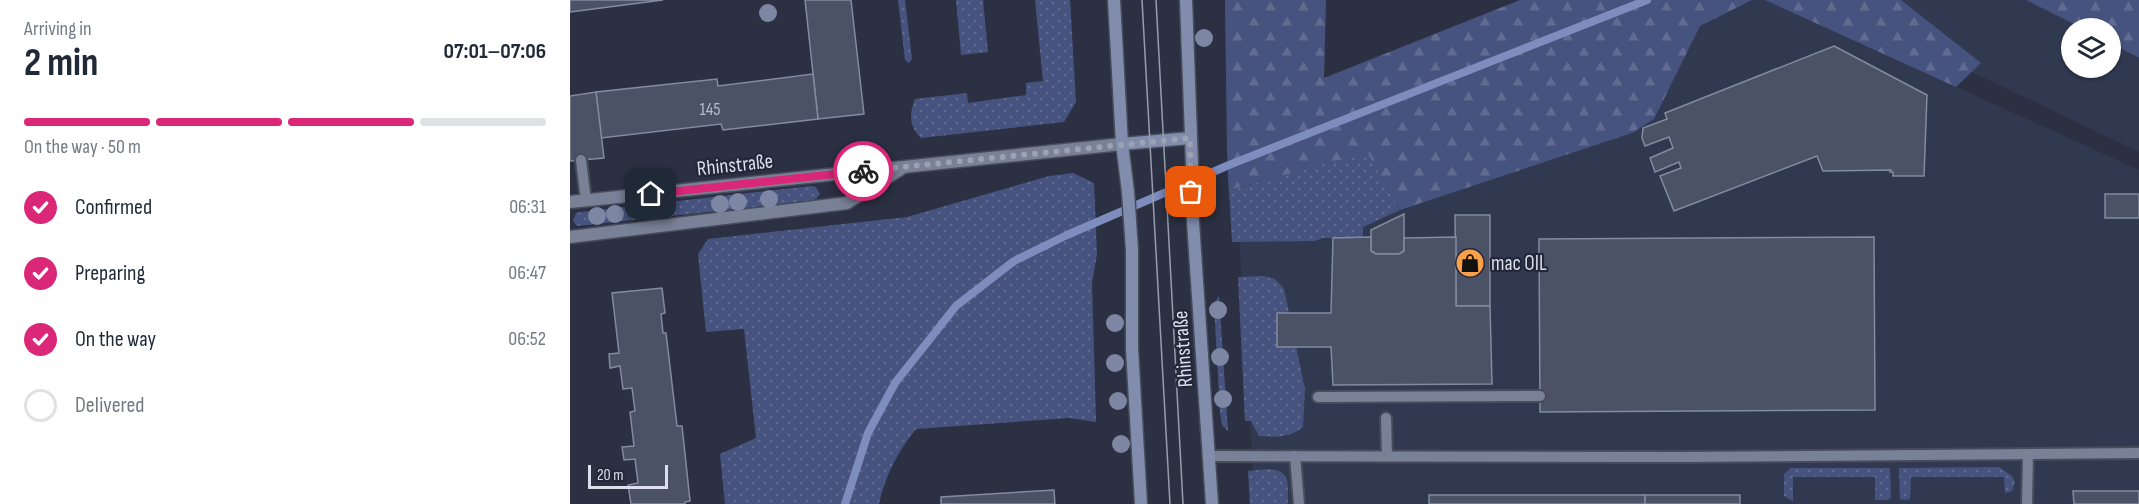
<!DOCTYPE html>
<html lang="en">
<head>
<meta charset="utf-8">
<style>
  :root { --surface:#fff; --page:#f2f2f3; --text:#1f2937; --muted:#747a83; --line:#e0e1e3; --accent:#db2777 }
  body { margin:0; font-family:"Sofia Sans Condensed",sans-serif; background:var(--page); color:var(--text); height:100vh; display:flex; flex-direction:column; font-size:22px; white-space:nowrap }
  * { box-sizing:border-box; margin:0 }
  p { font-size:20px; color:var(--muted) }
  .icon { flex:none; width:33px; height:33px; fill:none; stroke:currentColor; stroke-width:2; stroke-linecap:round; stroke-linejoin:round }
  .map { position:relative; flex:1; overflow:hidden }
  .panel { display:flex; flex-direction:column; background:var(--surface); width:570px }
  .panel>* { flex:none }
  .fabs { position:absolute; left:1491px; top:18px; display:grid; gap:12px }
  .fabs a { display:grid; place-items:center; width:60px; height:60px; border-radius:50%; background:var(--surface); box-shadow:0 2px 4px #0004; font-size:30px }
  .scale { position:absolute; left:18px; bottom:15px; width:80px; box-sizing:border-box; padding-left:6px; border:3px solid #dadfeb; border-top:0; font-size:16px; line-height:21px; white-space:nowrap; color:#dadfeb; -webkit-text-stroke:4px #222739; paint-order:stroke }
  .pin { position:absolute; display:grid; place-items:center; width:51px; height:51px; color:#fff; margin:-26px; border-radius:12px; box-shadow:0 3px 9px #0006 }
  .courier { position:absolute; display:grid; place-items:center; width:60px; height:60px; margin:-30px; border:4px solid #db2777; border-radius:50%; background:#fff; color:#222; box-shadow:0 2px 8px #0007 }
  .summary em { font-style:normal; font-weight:700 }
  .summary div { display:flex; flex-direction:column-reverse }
  .summary { display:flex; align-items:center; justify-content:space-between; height:102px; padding:0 24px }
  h1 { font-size:39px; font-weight:700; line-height:45px }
  .bar { display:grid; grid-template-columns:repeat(4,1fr); gap:9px 6px; align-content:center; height:72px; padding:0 24px }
  .bar i { height:8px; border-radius:4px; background:var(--line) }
  .bar .active { background:var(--accent) }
  .bar p { grid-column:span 4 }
  ol { padding:0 24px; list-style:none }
  li { display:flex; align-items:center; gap:18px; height:66px }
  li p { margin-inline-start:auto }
  li .icon { padding:6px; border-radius:50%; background:var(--accent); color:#fff; stroke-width:4 }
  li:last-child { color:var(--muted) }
  li i { width:33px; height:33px; border:3px solid var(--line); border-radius:50% }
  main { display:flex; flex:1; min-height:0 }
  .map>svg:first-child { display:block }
  .built { fill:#313951 }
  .grass { fill:url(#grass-dots) }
  .forest { fill:url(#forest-firs) }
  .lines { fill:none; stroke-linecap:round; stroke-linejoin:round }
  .stream { stroke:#7e8cbe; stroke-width:8 }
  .building { fill:#4c5266; stroke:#838ba1; stroke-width:1.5 }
  .lane-casing { stroke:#474c5b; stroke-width:14 }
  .street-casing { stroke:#474c5b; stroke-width:15 }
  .secondary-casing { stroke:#474c5b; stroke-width:15 }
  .lane { stroke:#798196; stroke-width:10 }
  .street { stroke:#798196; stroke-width:12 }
  .secondary { stroke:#828dae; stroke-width:12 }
  .tram { stroke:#979dab; stroke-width:1.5 }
  .tree { fill:#7d86a3 }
  .done { stroke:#9da2b0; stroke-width:6; stroke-dasharray:0 10.8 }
  .route { stroke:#db2777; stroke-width:8 }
  .labels { text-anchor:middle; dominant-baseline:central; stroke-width:4.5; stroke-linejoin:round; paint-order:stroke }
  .number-label { font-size:18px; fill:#b6bcca }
  .street-label { font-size:21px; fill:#dadfeb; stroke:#222739 }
  .poi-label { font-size:21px; fill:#dadfeb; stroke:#222739; text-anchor:start }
</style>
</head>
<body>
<main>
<section class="panel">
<div class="summary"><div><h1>2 min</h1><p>Arriving in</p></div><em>07:01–07:06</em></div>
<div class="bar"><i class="active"></i><i class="active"></i><i class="active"></i><i></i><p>On the way · 50 m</p></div>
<ol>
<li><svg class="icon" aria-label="check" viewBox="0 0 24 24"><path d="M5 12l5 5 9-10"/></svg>Confirmed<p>06:31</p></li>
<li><svg class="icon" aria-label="check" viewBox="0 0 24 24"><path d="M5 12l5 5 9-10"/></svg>Preparing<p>06:47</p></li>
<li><svg class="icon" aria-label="check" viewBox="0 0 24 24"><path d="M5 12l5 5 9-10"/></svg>On the way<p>06:52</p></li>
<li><i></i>Delivered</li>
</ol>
</section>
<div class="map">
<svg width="1569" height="504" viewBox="0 0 1569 504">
  <defs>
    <pattern id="grass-dots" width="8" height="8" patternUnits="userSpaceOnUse" patternTransform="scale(1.5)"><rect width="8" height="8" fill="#47537f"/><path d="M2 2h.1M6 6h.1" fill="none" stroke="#616b91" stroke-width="1.8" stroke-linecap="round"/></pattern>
    <pattern id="forest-firs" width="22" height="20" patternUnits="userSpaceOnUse" patternTransform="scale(1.5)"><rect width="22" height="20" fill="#47537f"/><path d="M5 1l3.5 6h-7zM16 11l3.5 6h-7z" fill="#616b91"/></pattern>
  </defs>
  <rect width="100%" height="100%" fill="#2b3143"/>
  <!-- built -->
  <g class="built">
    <polygon points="1180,0 1195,0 1569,170 1569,504 685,504 667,200"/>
    <polygon points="1251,0 1456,0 1512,28 1502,28 1502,68 1540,68 1541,43 1569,58 1569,152"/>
  </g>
  <!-- grass -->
  <g class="grass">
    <polygon points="328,0 335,0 342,59 339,63 335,60"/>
    <polygon points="386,0 413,0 418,52 391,55"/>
    <path d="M465 0H500L506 102 494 122 351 138C339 126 339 115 345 99L397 93 398 103 456 95V83L473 81Z"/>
    <polygon points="797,151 830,210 793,227 793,238 753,238 745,241 662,242 658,175 665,189"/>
    <path d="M503 173 524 183 527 254 522 283 526 422 499 418 346 429C328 451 315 476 309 504H155L150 454 186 438 174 329 136 332 128 254 138 239 337 217 479 176Z"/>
    <polygon points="241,186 246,187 250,194 246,199 241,201 7,226 3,221 6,213 11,212"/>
    <path d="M694 276 705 279 714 289 735 389 733 427C720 438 706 437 689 436L681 421H675L668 277Z"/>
    <polygon points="649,296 658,431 652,425 650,412 644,304"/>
    <polygon points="1429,467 1442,476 1445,482 1442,491 1435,493 1434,477 1341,477 1340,499 1335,500 1330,499 1329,468"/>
    <polygon points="1221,468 1320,468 1321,498 1318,500 1305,500 1305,477 1223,477 1223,501 1214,496 1214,474"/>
    <path d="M698 469C723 471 717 484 718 504H680L678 471Z"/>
  </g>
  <!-- forest -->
  <g class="forest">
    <polygon points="655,0 756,0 754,78 950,0 1182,0 1130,26 1084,119 1062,133 830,210 797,152 664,189 658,175 657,149"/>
    <polygon points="1195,0 1331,0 1411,63 1386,87"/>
    <polygon points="1456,0 1569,0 1569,58 1541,43 1540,28 1512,28"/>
  </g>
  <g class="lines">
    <!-- stream -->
    <polyline class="stream" points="275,504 298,433 325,383 386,306 444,261 497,235 659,165 1077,0"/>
  </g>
  <!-- building -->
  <g class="building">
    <polygon points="0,0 93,0 0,12"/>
    <polygon points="235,0 281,0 294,114 248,119"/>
    <polygon points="1264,46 1357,95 1354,176 1323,176 1323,172 1320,172 1321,170 1253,171 1247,156 1104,211 1090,176 1111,168 1109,162 1085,172 1080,158 1103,148 1099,137 1075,146 1072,138 1073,128 1097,119 1095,113"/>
    <polygon points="243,74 248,119 153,130 151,124 31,138 26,92 147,79 148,86"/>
    <polygon points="26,92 34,158 0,161 0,96"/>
    <rect x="1535" y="194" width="34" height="24"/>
    <polygon points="834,214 834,251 829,254 806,254 801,251 801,230"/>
    <polygon points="885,215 920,215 920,306 886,306"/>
    <polygon points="801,237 801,251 806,254 829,254 834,251 834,238 886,237 886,306 920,306 922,384 763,385 761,347 707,347 707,313 761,313 763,238"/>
    <polygon points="1304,237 1305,410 970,412 969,239"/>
    <polygon points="92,288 95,313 91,314 93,333 96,333 107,426 112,426 120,501 115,502 115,504 61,504 58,485 68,483 65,459 54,460 52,447 64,446 60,412 65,411 62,388 53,389 50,366 40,368 39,354 49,353 42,293"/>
    <polygon points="484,490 485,504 371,504 371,497"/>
    <polygon points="1503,491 1569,491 1569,504 1504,504"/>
    <rect x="859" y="495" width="216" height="9"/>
    <rect x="1075" y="495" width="95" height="9"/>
  </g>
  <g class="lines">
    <!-- lane casing -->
    <g class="lane-casing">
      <g id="lane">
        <polyline points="11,160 16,201"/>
        <polyline points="748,397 970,396"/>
        <polyline points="816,418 817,456"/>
        <polyline points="640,456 1111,457 1569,453"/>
        <polyline points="725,456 729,504"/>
        <polyline points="1457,504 1458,454"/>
      </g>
    </g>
    <!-- street casing -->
    <g class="street-casing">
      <g id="street">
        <polyline points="0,202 552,144"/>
        <polyline points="0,237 277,203 331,169"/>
      </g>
    </g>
    <!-- secondary casing -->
    <g class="secondary-casing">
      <g id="secondary">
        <polyline points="544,0 552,144 558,192 562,250 562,349 571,504"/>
        <polyline points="616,0 622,164 621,192 642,504"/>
        <polyline points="552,144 620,138"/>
      </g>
    </g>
    <!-- lane -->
    <use href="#lane" class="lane"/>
    <!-- street -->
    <use href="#street" class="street"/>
    <!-- secondary -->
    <use href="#secondary" class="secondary"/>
    <!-- tram -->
    <g class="tram">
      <polyline points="572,0 600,504"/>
      <polyline points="586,0 613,504"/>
    </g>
  </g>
  <!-- trees -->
  <g class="tree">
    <circle cx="198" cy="13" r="9"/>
    <circle cx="634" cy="38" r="9"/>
    <circle cx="199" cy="199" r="9"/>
    <circle cx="168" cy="202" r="9"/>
    <circle cx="150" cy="204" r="9"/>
    <circle cx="97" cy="209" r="9"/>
    <circle cx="45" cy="214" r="9"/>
    <circle cx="27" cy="216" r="9"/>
    <circle cx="648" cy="310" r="9"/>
    <circle cx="545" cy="323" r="9"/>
    <circle cx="650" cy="357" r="9"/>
    <circle cx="545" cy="363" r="9"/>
    <circle cx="653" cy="399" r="9"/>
    <circle cx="548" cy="401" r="9"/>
    <circle cx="551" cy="444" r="9"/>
  </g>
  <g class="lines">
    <!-- done -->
    <polyline class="done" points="293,171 620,138 621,192"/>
    <!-- route -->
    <polyline class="route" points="81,194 293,171"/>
  </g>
  <!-- icons -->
  <defs>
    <g id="shop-disc" transform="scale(1.5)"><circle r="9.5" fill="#f9a04c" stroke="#222739"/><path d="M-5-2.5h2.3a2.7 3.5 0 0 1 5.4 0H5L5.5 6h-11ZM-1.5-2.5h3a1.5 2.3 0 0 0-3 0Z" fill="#111"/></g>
  </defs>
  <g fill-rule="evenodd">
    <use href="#shop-disc" x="900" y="263"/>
  </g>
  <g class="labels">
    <!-- number labels -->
    <g class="number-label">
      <text x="140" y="109">145</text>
    </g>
    <!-- street labels -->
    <g class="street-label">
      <text transform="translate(165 165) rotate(-6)">Rhinstraße</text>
      <text transform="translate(613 349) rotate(-94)">Rhinstraße</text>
    </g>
    <!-- poi labels -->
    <g class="poi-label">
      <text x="921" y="263">mac OIL</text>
    </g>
  </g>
</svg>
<div class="fabs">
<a><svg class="icon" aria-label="layers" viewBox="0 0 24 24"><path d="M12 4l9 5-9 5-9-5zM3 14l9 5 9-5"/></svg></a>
</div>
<div class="scale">20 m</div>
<div class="pin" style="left:621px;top:192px;background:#ea580c"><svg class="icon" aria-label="bag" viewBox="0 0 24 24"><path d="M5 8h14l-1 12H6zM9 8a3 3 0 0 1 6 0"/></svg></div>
<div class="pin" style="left:81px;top:194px;background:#1f2937"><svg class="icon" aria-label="home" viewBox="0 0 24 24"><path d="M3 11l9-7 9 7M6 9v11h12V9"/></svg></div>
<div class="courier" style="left:293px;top:171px"><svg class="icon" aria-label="bike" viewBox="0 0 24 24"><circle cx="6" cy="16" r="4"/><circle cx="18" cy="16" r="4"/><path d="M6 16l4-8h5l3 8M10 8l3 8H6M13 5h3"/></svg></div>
</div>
</main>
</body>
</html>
